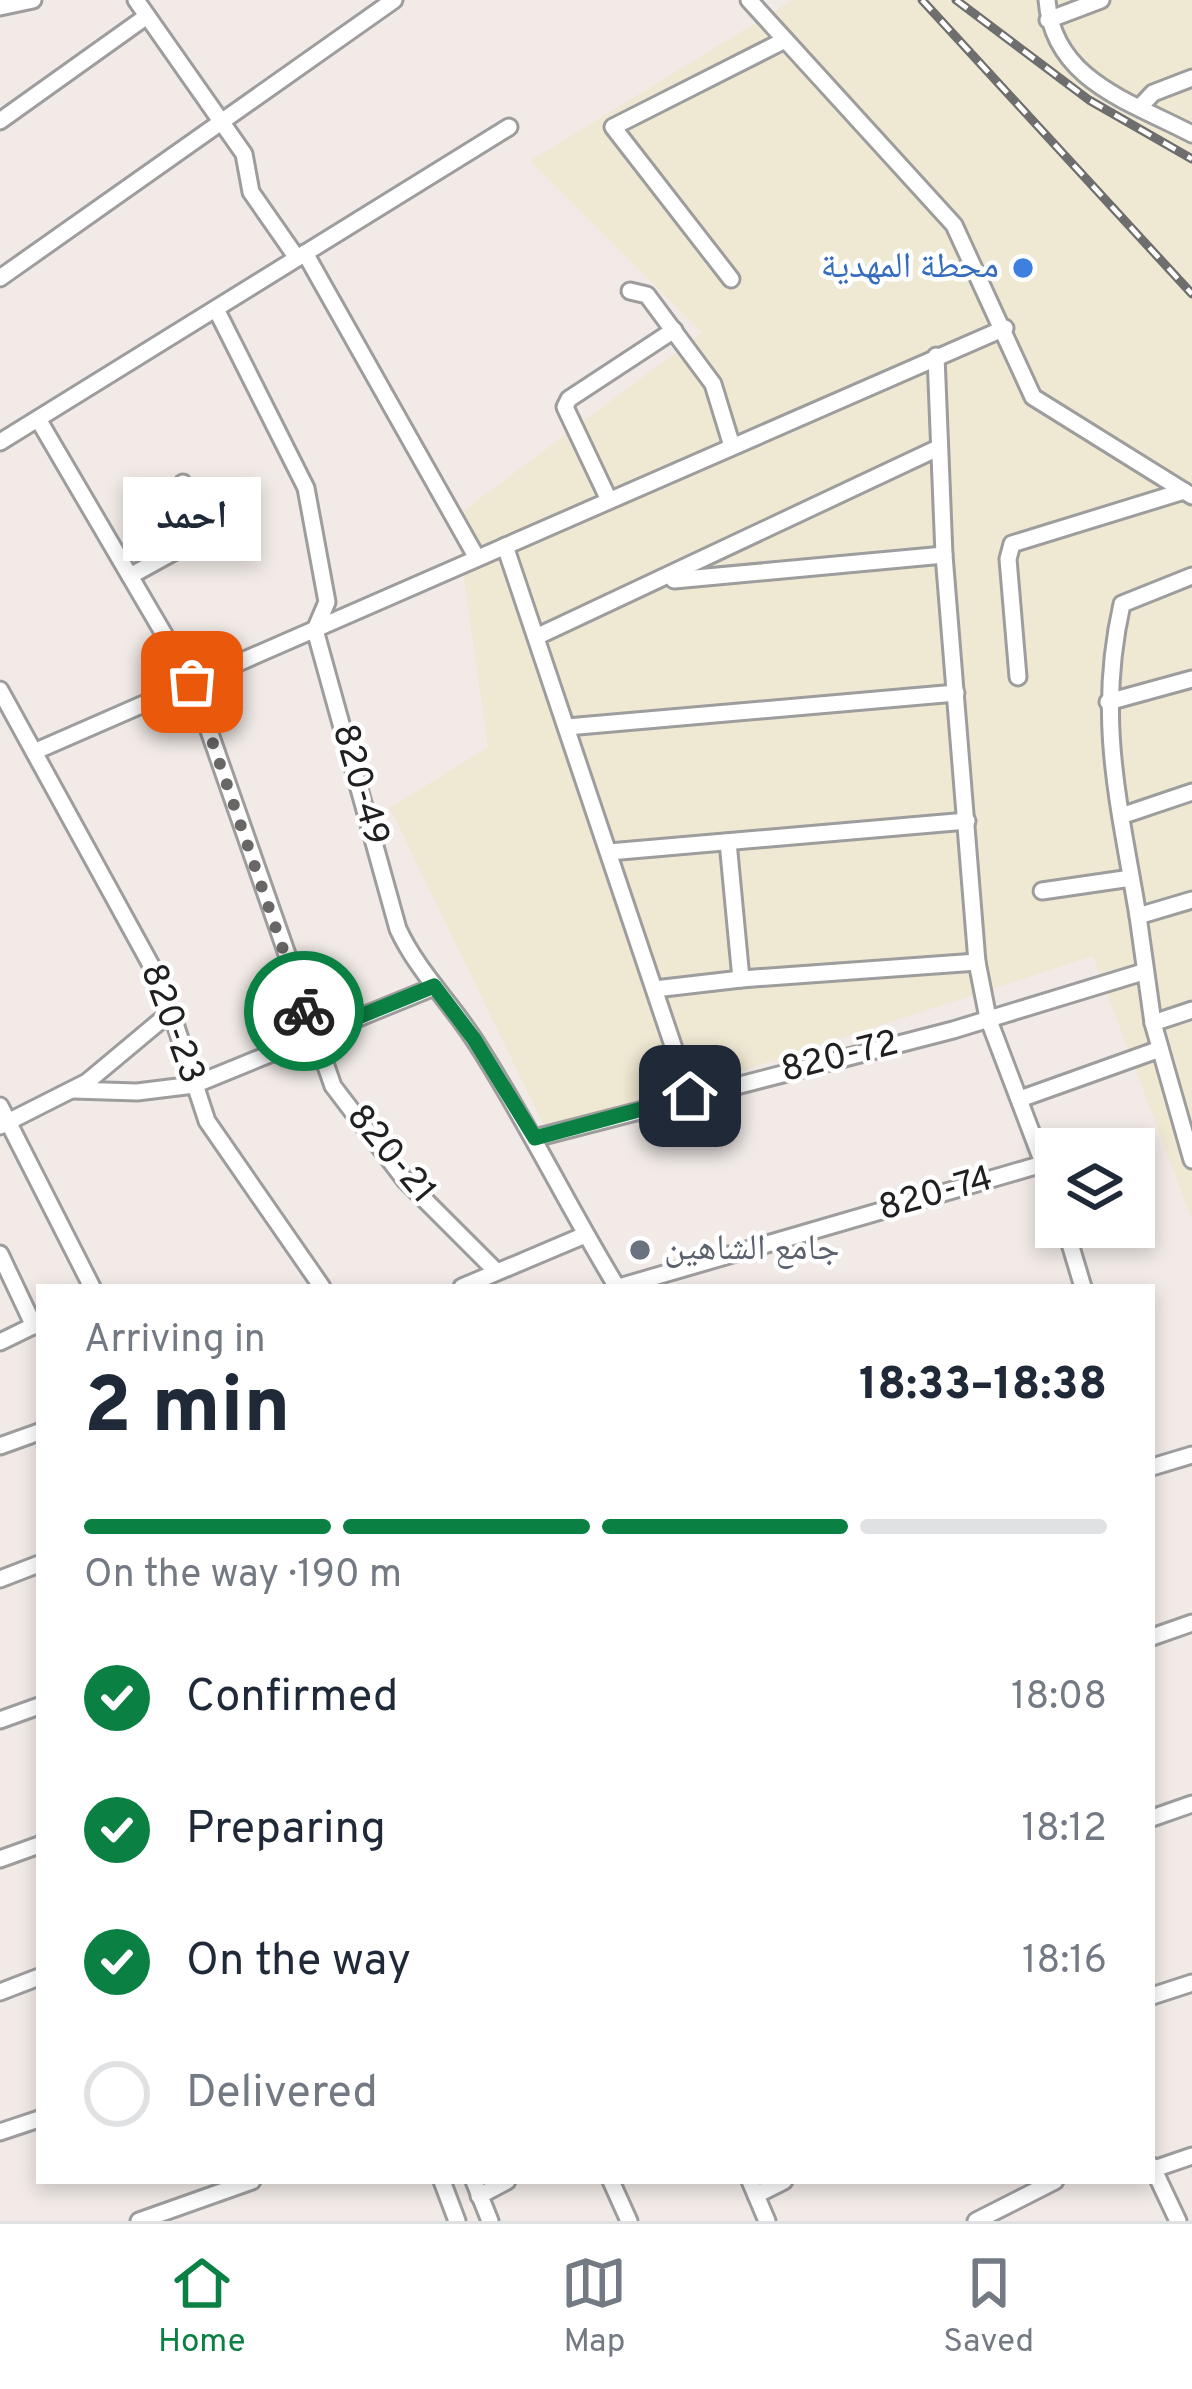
<!DOCTYPE html>
<html lang="en">
<head>
<meta charset="utf-8">
<style>
  :root { --surface:#fff; --page:#f2f2f3; --text:#1f2937; --muted:#747a83; --line:#e0e1e3; --accent:#0b8043 }
  body { margin:0; font-family:Overpass,"Noto Naskh Arabic",sans-serif; background:var(--page); color:var(--text); height:100vh; display:flex; flex-direction:column; font-size:45px; white-space:nowrap }
  * { box-sizing:border-box; margin:0 }
  p { font-size:39px; color:var(--muted) }
  .icon { flex:none; width:66px; height:66px; fill:none; stroke:currentColor; stroke-width:2; stroke-linecap:round; stroke-linejoin:round }
  .map { position:relative; flex:1; overflow:hidden }
  .panel { position:absolute; left:36px; top:1284px; width:1119px; height:900px; display:flex; flex-direction:column; background:var(--surface); border-radius:0px; box-shadow:0 6px 18px #0003 }
  .panel>* { flex:none }
  .fabs { position:absolute; left:1035px; top:1128px; display:grid; gap:24px }
  .fabs a { display:grid; place-items:center; width:120px; height:120px; border-radius:0px; background:var(--surface); box-shadow:0 6px 18px #0003; font-size:60px }
  .pin { position:absolute; display:grid; place-items:center; width:102px; height:102px; color:#fff; margin:-51px; border-radius:24px; box-shadow:0 6px 18px #0006 }
  .courier { position:absolute; display:grid; place-items:center; width:120px; height:120px; margin:-60px; border:9px solid #0b8043; border-radius:50%; background:#fff; color:#222; box-shadow:0 3px 15px #0007 }
  .bubble { position:absolute; height:84px; border-radius:0px; background:var(--surface); box-shadow:0 6px 18px #0003; font-size:39px; font-weight:800; line-height:84px; text-align:center }
  .head em { font-style:normal; font-weight:800 }
  .head div { display:flex; flex-direction:column-reverse }
  .head { display:flex; align-items:center; justify-content:space-between; height:204px; padding:0 48px }
  h1 { font-size:78px; font-weight:800; line-height:90px }
  .bar { display:grid; grid-template-columns:repeat(4,1fr); gap:18px 12px; align-content:center; height:144px; padding:0 48px }
  .bar i { height:15px; border-radius:9px; background:var(--line) }
  .bar .active { background:var(--accent) }
  .bar p { grid-column:span 4 }
  ol { padding:0 48px; list-style:none }
  li { display:flex; align-items:center; gap:36px; height:132px }
  li p { margin-inline-start:auto }
  li .icon { padding:12px; border-radius:50%; background:var(--accent); color:#fff; stroke-width:4 }
  li:last-child { color:var(--muted) }
  li i { width:66px; height:66px; border:6px solid var(--line); border-radius:50% }
  .dock { display:flex; justify-content:space-around; align-items:center; height:168px; border-top:3px solid var(--line); background:var(--surface); font-size:33px; color:var(--muted) }
  .dock a { display:grid; justify-items:center; gap:6px }
  .dock .active { color:var(--accent) }
  .map>svg:first-child { display:block }
  .farmland { fill:#efe8d3 }
  .lines { fill:none; stroke-linecap:round; stroke-linejoin:round }
  .minor-casing { stroke:#9d9d9d; stroke-width:21 }
  .minor { stroke:#fff; stroke-width:15 }
  .rail-casing { stroke:#6e6e6e; stroke-width:9 }
  .rail { stroke:#fff; stroke-width:4.5; stroke-dasharray:14; stroke-linecap:butt }
  .done { stroke:#696766; stroke-width:12; stroke-dasharray:0 21.6 }
  .route { stroke:#0b8043; stroke-width:15 }
  .shop-dot { fill:#3f7fe0; stroke:#fff; stroke-width:4.5 }
  .worship-dot { fill:#6b7280; stroke:#fff; stroke-width:4.5 }
  .labels { text-anchor:middle; dominant-baseline:central; stroke-width:9; stroke-linejoin:round; paint-order:stroke }
  .shop-label { font-size:36px; fill:#366cbe; stroke:#fff; text-anchor:end }
  .street-label { font-size:36px; fill:#202020; stroke:#fff }
  .worship-label { font-size:36px; fill:#5b616d; stroke:#fff; text-anchor:start }
</style>
</head>
<body>
<div class="map">
<svg width="1192" height="2221" viewBox="0 0 1192 2221">
  <rect width="100%" height="100%" fill="#f1eae7"/>
  <!-- farmland -->
  <polygon class="farmland" points="793,0 1192,0 1192,1220 1093,956 548,1134 390,808 488,747 455,517 702,333 530,161"/>
  <g class="lines">
    <!-- minor casing -->
    <g class="minor-casing">
      <g id="minor">
        <polyline points="136,0 244,154 251,192 297,258"/>
        <polyline points="749,0 954,225 1033,397 1192,496"/>
        <path d="M1047 0C1053 80 1129 101 1192 134"/>
        <polyline points="0,7 33,0"/>
        <polyline points="1048,20 1101,0"/>
        <polyline points="1140,107 1153,93 1192,78"/>
        <polyline points="0,121 147,16"/>
        <polyline points="305,253 477,558"/>
        <polyline points="0,278 394,0"/>
        <polyline points="731,279 613,127 785,40"/>
        <polyline points="630,291 647,295 713,384 732,446"/>
        <path d="M216 309 306 488 327 602 315 630 398 929C418 972 452 1004 477 1044 528 1123 568 1207 617 1287"/>
        <polyline points="936,356 944,555 977,962 988,1018 1056,1197"/>
        <polyline points="38,419 192,682 333,1086 404,1179 496,1271"/>
        <polyline points="0,442 509,127"/>
        <polyline points="609,500 565,407 569,399 674,330"/>
        <polyline points="505,546 690,1096"/>
        <polyline points="130,576 199,538 202,528 183,483"/>
        <polyline points="674,580 944,555"/>
        <polyline points="536,637 938,448"/>
        <polyline points="1018,677 1008,559 1012,544 1184,491"/>
        <polyline points="0,690 163,987 207,1121 322,1287"/>
        <polyline points="1108,702 1192,679"/>
        <polyline points="567,727 956,693"/>
        <polyline points="36,751 1005,328"/>
        <polyline points="1121,816 1192,792"/>
        <polyline points="609,852 967,821"/>
        <polyline points="1042,891 1131,878"/>
        <polyline points="1192,900 1138,916 1153,1023 1192,1160"/>
        <path d="M1138 916C1119 802 1096 719 1122 604L1192 576"/>
        <polyline points="741,979 977,962"/>
        <polyline points="655,989 741,979 728,842"/>
        <polyline points="1153,1023 1192,1010"/>
        <polyline points="73,1090 137,1092 194,1085 434,987"/>
        <polyline points="1020,1099 1160,1049"/>
        <polyline points="0,1106 92,1287"/>
        <polyline points="0,1126 87,1082 172,1011"/>
        <polyline points="535,1138 953,1030 1143,972"/>
        <polyline points="1065,1227 1083,1287"/>
        <polyline points="0,1254 34,1326"/>
        <polyline points="462,1287 585,1235"/>
        <polyline points="619,1287 1046,1163"/>
        <polyline points="0,1342 39,1323"/>
        <polyline points="0,1446 39,1432"/>
        <polyline points="1152,1467 1192,1455"/>
        <polyline points="0,1579 39,1564"/>
        <polyline points="1152,1637 1192,1623"/>
        <polyline points="0,1720 39,1706"/>
        <polyline points="1152,1818 1192,1804"/>
        <polyline points="0,1859 39,1845"/>
        <polyline points="0,1992 39,1977"/>
        <polyline points="1152,1996 1192,1983"/>
        <polyline points="0,2132 39,2119"/>
        <polyline points="1152,2166 1178,2221"/>
        <polyline points="1154,2169 1192,2156"/>
        <polyline points="442,2181 457,2221"/>
        <polyline points="474,2181 490,2221"/>
        <polyline points="611,2181 629,2221"/>
        <polyline points="750,2181 767,2221"/>
        <polyline points="756,2195 784,2181"/>
        <polyline points="479,2196 507,2181"/>
        <polyline points="139,2221 252,2181"/>
        <polyline points="976,2221 1055,2181"/>
      </g>
    </g>
    <!-- minor -->
    <use href="#minor" class="minor"/>
    <!-- rail casing -->
    <g class="rail-casing">
      <g id="rail">
        <polyline points="922,0 1192,294"/>
        <polyline points="956,0 1089,100 1192,159"/>
      </g>
    </g>
    <!-- rail -->
    <use href="#rail" class="rail"/>
  </g>
  <g class="lines">
    <!-- done -->
    <polyline class="done" points="192,682 304,1011"/>
    <!-- route -->
    <polyline class="route" points="304,1011 312,1036 434,986 474,1039 535,1138 690,1096"/>
  </g>
  <!-- markers -->
  <circle class="shop-dot" cx="1023" cy="268" r="12"/>
  <circle class="worship-dot" cx="640" cy="1250" r="12"/>
  <g class="labels">
    <!-- shop labels -->
    <g class="shop-label">
      <text x="999" y="268">محطة المهدية</text>
    </g>
    <!-- street labels -->
    <g class="street-label">
      <text transform="translate(359 785) rotate(74)">820-49</text>
      <text transform="translate(171 1024) rotate(70)">820-23</text>
      <text transform="translate(840 1058) rotate(-14)">820-72</text>
      <text transform="translate(390 1155) rotate(50)">820-21</text>
      <text transform="translate(936 1195) rotate(-16)">820-74</text>
    </g>
    <!-- worship labels -->
    <g class="worship-label">
      <text x="664" y="1250">جامع الشاهين</text>
    </g>
  </g>
</svg>
<div class="fabs">
<a><svg class="icon" aria-label="layers" viewBox="0 0 24 24"><path d="M12 4l9 5-9 5-9-5zM3 14l9 5 9-5"/></svg></a>
</div>
<div class="pin" style="left:192px;top:682px;background:#ea580c"><svg class="icon" aria-label="bag" viewBox="0 0 24 24"><path d="M5 8h14l-1 12H6zM9 8a3 3 0 0 1 6 0"/></svg></div>
<div class="pin" style="left:690px;top:1096px;background:#1f2937"><svg class="icon" aria-label="home" viewBox="0 0 24 24"><path d="M3 11l9-7 9 7M6 9v11h12V9"/></svg></div>
<div class="courier" style="left:304px;top:1011px"><svg class="icon" aria-label="bike" viewBox="0 0 24 24"><circle cx="6" cy="16" r="4"/><circle cx="18" cy="16" r="4"/><path d="M6 16l4-8h5l3 8M10 8l3 8H6M13 5h3"/></svg></div>
<div class="bubble" style="left:123px;top:477px;width:138px">احمد</div>
<section class="panel">
<div class="head"><div><h1>2 min</h1><p>Arriving in</p></div><em>18:33–18:38</em></div>
<div class="bar"><i class="active"></i><i class="active"></i><i class="active"></i><i></i><p>On the way · 190 m</p></div>
<ol>
<li><svg class="icon" aria-label="check" viewBox="0 0 24 24"><path d="M5 12l5 5 9-10"/></svg>Confirmed<p>18:08</p></li>
<li><svg class="icon" aria-label="check" viewBox="0 0 24 24"><path d="M5 12l5 5 9-10"/></svg>Preparing<p>18:12</p></li>
<li><svg class="icon" aria-label="check" viewBox="0 0 24 24"><path d="M5 12l5 5 9-10"/></svg>On the way<p>18:16</p></li>
<li><i></i>Delivered</li>
</ol>
</section>
</div>
<nav class="dock">
<a class="active"><svg class="icon" aria-label="home" viewBox="0 0 24 24"><path d="M3 11l9-7 9 7M6 9v11h12V9"/></svg>Home</a>
<a><svg class="icon" aria-label="map" viewBox="0 0 24 24"><path d="M3 6l6-2 6 2 6-2v14l-6 2-6-2-6 2zM9 4v14M15 6v14"/></svg>Map</a>
<a><svg class="icon" aria-label="saved" viewBox="0 0 24 24"><path d="M7 4h10v16l-5-4-5 4z"/></svg>Saved</a>
</nav>
</body>
</html>
